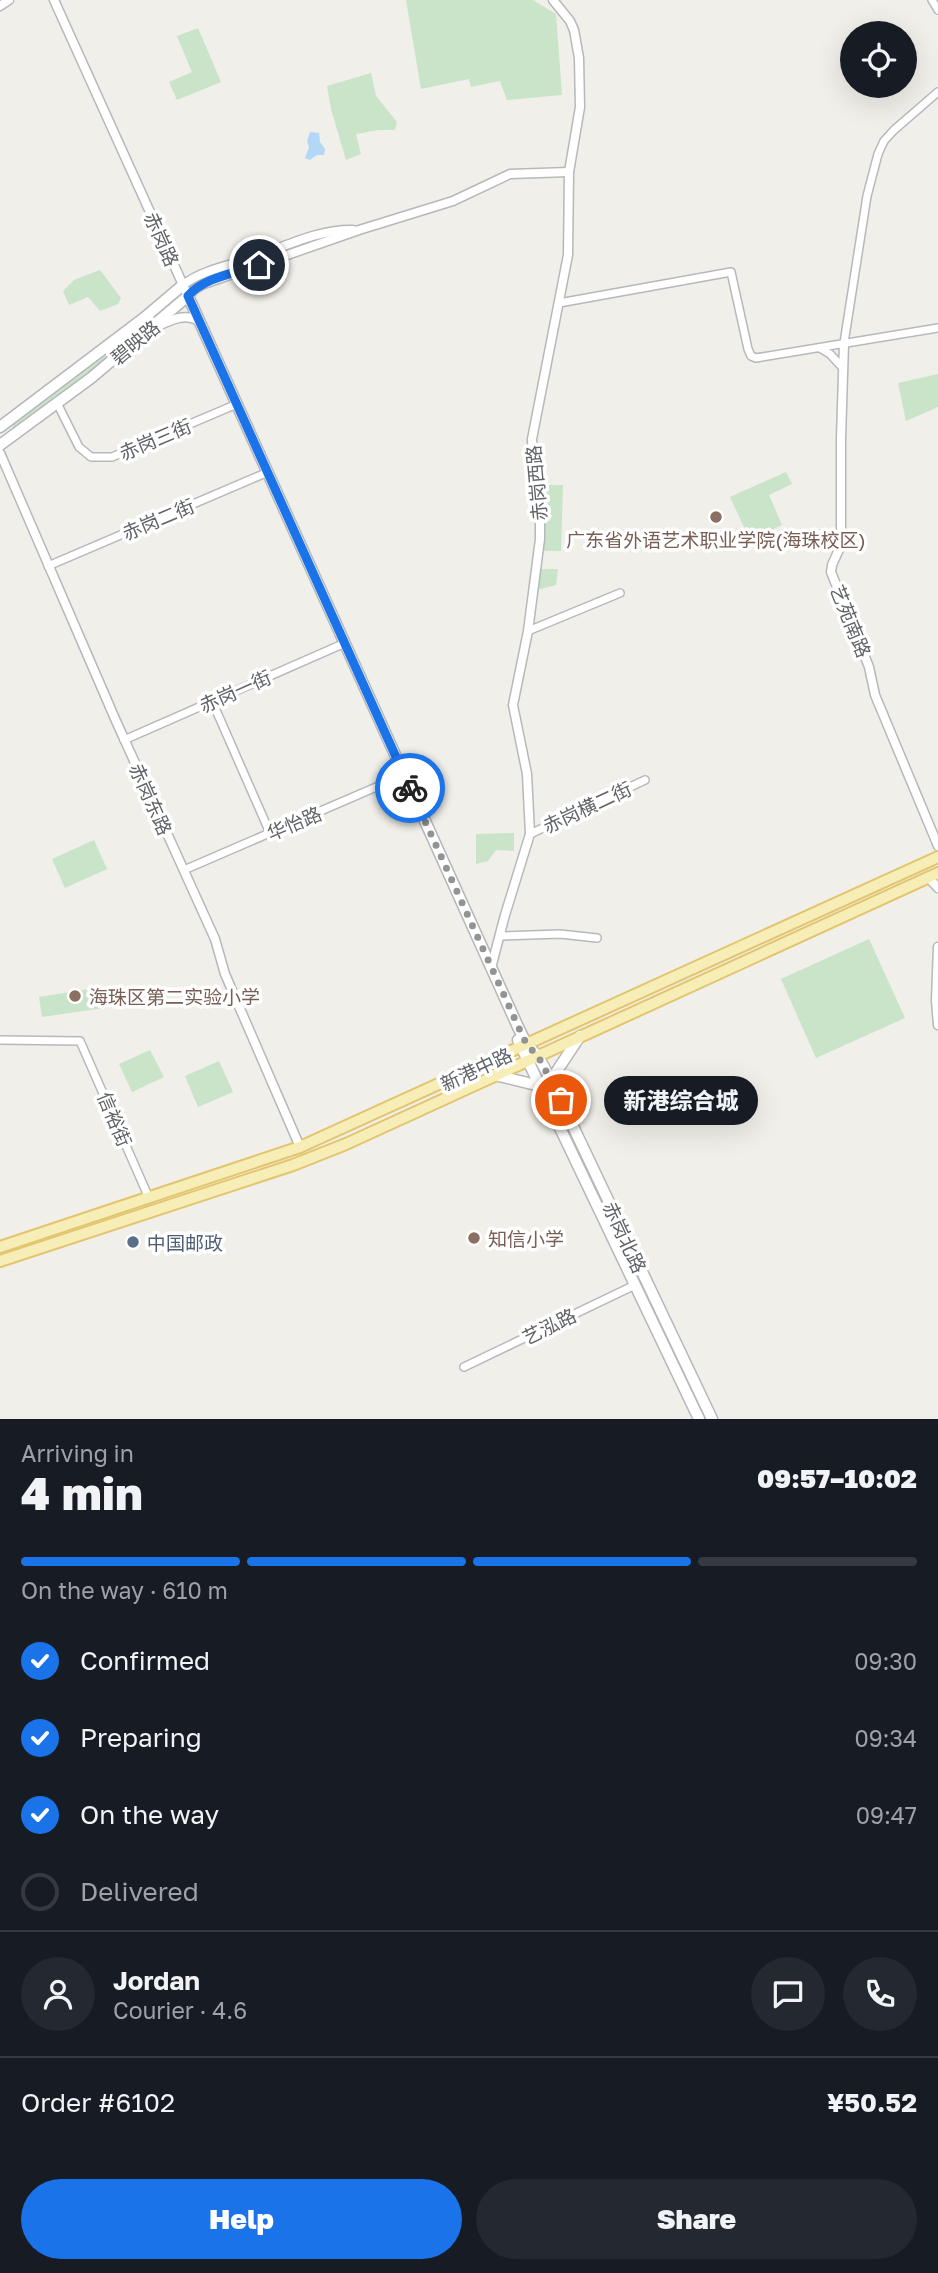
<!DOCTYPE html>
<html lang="en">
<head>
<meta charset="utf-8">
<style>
  :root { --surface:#171b24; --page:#242831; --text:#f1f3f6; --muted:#9ea1a6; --line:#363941; --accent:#1a73e8 }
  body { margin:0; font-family:"Golos Text","Noto Sans SC",sans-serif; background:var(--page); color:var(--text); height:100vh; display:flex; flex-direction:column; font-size:26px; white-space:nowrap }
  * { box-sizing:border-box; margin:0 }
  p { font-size:23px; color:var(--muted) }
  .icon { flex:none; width:38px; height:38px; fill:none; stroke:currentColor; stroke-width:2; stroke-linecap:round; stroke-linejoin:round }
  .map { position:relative; height:1419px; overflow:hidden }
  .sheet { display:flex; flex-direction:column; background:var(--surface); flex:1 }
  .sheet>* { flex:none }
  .tools { position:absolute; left:840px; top:21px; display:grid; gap:14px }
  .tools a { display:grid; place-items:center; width:77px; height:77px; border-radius:50%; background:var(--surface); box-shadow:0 7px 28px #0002; font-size:35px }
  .pin { position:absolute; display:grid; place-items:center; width:60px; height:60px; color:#fff; margin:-30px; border:4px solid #fff; border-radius:50%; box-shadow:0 2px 7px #0007 }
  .courier { position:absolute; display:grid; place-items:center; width:70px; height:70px; margin:-35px; border:5px solid #1a73e8; border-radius:50%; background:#fff; color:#222; box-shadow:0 2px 9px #0007 }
  .bubble { position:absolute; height:49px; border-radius:24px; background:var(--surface); box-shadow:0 7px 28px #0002; font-size:23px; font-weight:800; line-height:49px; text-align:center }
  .overview em { font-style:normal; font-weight:800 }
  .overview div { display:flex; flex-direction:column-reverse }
  .overview { display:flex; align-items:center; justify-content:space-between; height:119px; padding:0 21px }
  h1 { font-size:46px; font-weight:800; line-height:52px }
  .bar { display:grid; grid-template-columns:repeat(4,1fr); gap:10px 7px; align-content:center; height:84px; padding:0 21px }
  .bar i { height:9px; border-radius:5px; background:var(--line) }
  .bar .current { background:var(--accent) }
  .bar p { grid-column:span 4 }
  .line { display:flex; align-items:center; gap:18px; padding:0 21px; border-top:2px solid var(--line) }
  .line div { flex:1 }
  .round { display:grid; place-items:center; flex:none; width:74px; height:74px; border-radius:37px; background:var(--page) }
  ol { padding:0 21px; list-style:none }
  li { display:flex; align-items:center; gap:21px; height:77px }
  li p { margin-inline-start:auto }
  li .icon { padding:7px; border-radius:50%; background:var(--accent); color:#fff; stroke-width:4 }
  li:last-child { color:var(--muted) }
  li i { width:38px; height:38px; border:4px solid var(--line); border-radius:50% }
  .cta { display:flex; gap:14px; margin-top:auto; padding:14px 21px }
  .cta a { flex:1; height:80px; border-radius:42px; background:var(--accent); color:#fff; font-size:28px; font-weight:800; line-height:80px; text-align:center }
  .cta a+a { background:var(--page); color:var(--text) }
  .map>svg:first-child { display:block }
  .green { fill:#c9e4c9 }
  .water { fill:#b3d7f6 }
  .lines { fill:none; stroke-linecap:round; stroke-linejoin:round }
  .minor-casing { stroke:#b6b8bb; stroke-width:10 }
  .tertiary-casing { stroke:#b6b8bb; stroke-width:11 }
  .secondary-casing { stroke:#b5b7bb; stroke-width:13 }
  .primary-casing { stroke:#e3c56f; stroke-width:14 }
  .minor { stroke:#fff; stroke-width:7 }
  .tertiary { stroke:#fff; stroke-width:8 }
  .secondary { stroke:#fff; stroke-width:10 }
  .primary { stroke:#f7eeb7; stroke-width:10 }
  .done { stroke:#929494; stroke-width:7; stroke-dasharray:0 12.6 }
  .route { stroke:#1a73e8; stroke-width:9 }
  .education-dot { fill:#8d6e63; stroke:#fff; stroke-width:2.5 }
  .service-dot { fill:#5c6f8a; stroke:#fff; stroke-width:2.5 }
  .labels { text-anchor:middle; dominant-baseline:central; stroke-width:7; stroke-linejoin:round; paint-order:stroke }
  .street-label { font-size:19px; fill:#606367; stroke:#fff }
  .education-label { font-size:19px; fill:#785e54; stroke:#fff; text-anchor:start }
  .service-label { font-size:19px; fill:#4e5e75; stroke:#fff; text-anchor:start }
</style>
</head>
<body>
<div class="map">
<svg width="938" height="1419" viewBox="0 0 938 1419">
  <rect width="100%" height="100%" fill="#f0efe9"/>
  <!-- green -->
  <g class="green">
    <polygon points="406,0 533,0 556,14 562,95 507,100 500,81 471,87 469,79 421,89"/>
    <polygon points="198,28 221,82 177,100 169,82 192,72 177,36"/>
    <polygon points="371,73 376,96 397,122 395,130 379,130 356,134 361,154 346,160 331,109 327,86"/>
    <polygon points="100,270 121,298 118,304 100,311 88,297 69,305 63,291 74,280"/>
    <polygon points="121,345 117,354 16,431 10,422"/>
    <polygon points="938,374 938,407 906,421 898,383"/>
    <polygon points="786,472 792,484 769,495 782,525 750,540 730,497"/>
    <polygon points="544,485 563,485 561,551 542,551"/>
    <polygon points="540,569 558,569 556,585 537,590"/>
    <polygon points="514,833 514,851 496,850 488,861 476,864 476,834"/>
    <polygon points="94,840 107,869 65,888 52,859"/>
    <polygon points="869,939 905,1018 816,1058 781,979"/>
    <polygon points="108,986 111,1007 42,1017 39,997"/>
    <polygon points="150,1050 164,1077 132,1092 119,1064"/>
    <polygon points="219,1061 233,1092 198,1107 185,1076"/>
  </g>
  <!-- water -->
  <polygon class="water" points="310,132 319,133 320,142 325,149 324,155 317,155 310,160 305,158 309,147 307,141"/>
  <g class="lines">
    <!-- minor casing -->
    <g class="minor-casing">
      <g id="minor">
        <polyline points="932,0 938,10"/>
        <polyline points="559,303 731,272 748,349 751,356 756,358 938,328"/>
        <polyline points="844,343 867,196 878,154 884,141 894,130 938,92"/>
        <polyline points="820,348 830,354 843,368"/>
        <polyline points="57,403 79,447 91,457 112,457 237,404"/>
        <polyline points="48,566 268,472"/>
        <polyline points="528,631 620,593"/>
        <polyline points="212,701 270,833"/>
        <polyline points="124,740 345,643"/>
        <polyline points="530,834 645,780"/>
        <polyline points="184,870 404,775"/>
        <polyline points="500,936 560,934 597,938"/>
        <polyline points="0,1040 80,1041 149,1198"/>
        <polyline points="464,1367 635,1285"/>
      </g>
    </g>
    <!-- tertiary casing -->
    <g class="tertiary-casing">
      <g id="tertiary">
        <polyline points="54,0 188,296 195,289 204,284 359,230 453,201 510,174 569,172"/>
        <polyline points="0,6 9,0"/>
        <path d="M183 285C201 271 227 266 249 259 282 248 318 229 353 230"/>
        <path d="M154 328C169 321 184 312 199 321"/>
        <polyline points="844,343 841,438 841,545 832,565 831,572 869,667 875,695 938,846"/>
        <polyline points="0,453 116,721 215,939 225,974 300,1147"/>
        <polyline points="929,878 938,888"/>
        <polyline points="938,947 936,1000 938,1025"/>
        <polyline points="491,968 505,915 530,834 527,774 513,705 528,631 540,539 540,502 533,468 532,439 568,255 569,172 580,107 579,58 574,30 570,21 553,0"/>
      </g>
    </g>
    <!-- secondary casing -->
    <g class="secondary-casing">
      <g id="secondary">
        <polyline points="0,427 144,318 183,285"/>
        <polyline points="0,445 91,378 188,296 518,1027 527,1045 538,1056 551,1080 712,1419"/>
        <polyline points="518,1040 699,1419"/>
        <polyline points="495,1075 540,1086"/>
        <polyline points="551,1080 580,1036"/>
      </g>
    </g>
    <!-- primary casing -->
    <g class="primary-casing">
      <g id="primary">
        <polyline points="0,1247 300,1147 938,857"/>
        <polyline points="0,1261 293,1165 346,1144 938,873"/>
      </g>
    </g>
    <!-- minor -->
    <use href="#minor" class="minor"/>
    <!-- tertiary -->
    <use href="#tertiary" class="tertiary"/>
    <!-- secondary -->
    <use href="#secondary" class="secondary"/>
    <!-- primary -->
    <use href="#primary" class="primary"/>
  </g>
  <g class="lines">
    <!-- done -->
    <polyline class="done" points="410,788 523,1037 527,1045 538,1056 561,1100"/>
    <!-- route -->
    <path class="route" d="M259 265C237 273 204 277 188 296L410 788"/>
  </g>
  <!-- markers -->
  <g class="education-dot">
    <circle cx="716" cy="517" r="7"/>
    <circle cx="75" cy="996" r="7"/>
    <circle cx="474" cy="1238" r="7"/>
  </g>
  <circle class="service-dot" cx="133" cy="1242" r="7"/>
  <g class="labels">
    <!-- street labels -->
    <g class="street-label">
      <text transform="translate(162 239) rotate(66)">赤岗路</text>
      <text transform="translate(135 342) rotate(-40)">碧映路</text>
      <text transform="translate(155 439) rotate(-23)">赤岗三街</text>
      <text transform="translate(536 483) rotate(-95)">赤岗西路</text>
      <text transform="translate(158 519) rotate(-23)">赤岗二街</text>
      <text transform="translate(851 621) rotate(68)">艺苑南路</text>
      <text transform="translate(235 691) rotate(-24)">赤岗一街</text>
      <text transform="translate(151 799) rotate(66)">赤岗东路</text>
      <text transform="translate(587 807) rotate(-25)">赤岗横二街</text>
      <text transform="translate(294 823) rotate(-23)">华怡路</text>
      <text transform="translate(476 1069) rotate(-25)">新港中路</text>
      <text transform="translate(115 1119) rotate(67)">信裕街</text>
      <text transform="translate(625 1237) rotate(65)">赤岗北路</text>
      <text transform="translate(549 1326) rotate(-26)">艺泓路</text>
    </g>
    <!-- education labels -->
    <g class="education-label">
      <text x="716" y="539" text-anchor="middle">广东省外语艺术职业学院(海珠校区)</text>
      <text x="89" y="996">海珠区第二实验小学</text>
      <text x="488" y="1238">知信小学</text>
    </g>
    <!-- service labels -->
    <g class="service-label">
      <text x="147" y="1242">中国邮政</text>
    </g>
  </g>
</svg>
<div class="tools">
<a><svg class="icon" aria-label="locate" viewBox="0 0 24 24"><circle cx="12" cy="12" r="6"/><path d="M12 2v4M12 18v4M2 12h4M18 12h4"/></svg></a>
</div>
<div class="pin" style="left:561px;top:1100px;background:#ea580c"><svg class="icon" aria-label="bag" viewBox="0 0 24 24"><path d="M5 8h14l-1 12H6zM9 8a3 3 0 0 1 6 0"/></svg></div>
<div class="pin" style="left:259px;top:265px;background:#1f2937"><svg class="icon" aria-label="home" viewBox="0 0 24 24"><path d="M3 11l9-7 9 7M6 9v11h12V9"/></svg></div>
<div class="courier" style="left:410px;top:788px"><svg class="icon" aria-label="bike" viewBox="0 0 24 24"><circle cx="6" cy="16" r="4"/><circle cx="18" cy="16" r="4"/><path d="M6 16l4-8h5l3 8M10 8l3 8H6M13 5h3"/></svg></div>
<div class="bubble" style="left:604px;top:1076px;width:154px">新港综合城</div>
</div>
<section class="sheet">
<div class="overview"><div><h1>4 min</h1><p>Arriving in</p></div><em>09:57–10:02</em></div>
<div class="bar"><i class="current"></i><i class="current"></i><i class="current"></i><i></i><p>On the way · 610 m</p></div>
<ol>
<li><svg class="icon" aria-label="check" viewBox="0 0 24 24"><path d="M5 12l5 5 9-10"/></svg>Confirmed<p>09:30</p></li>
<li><svg class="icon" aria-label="check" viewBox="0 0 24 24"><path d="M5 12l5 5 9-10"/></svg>Preparing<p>09:34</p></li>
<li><svg class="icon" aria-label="check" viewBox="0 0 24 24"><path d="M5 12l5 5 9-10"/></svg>On the way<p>09:47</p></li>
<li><i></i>Delivered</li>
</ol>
<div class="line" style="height:126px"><a class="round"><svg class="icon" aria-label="person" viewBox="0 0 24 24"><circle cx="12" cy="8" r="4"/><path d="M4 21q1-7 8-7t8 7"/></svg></a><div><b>Jordan</b><p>Courier · 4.6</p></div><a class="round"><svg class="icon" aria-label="chat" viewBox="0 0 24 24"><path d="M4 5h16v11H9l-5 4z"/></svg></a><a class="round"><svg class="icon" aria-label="phone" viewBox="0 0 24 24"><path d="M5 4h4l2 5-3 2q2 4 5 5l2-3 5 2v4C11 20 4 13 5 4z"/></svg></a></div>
<div class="line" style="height:91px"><div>Order #6102</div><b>¥50.52</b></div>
<div class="cta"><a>Help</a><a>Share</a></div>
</section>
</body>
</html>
